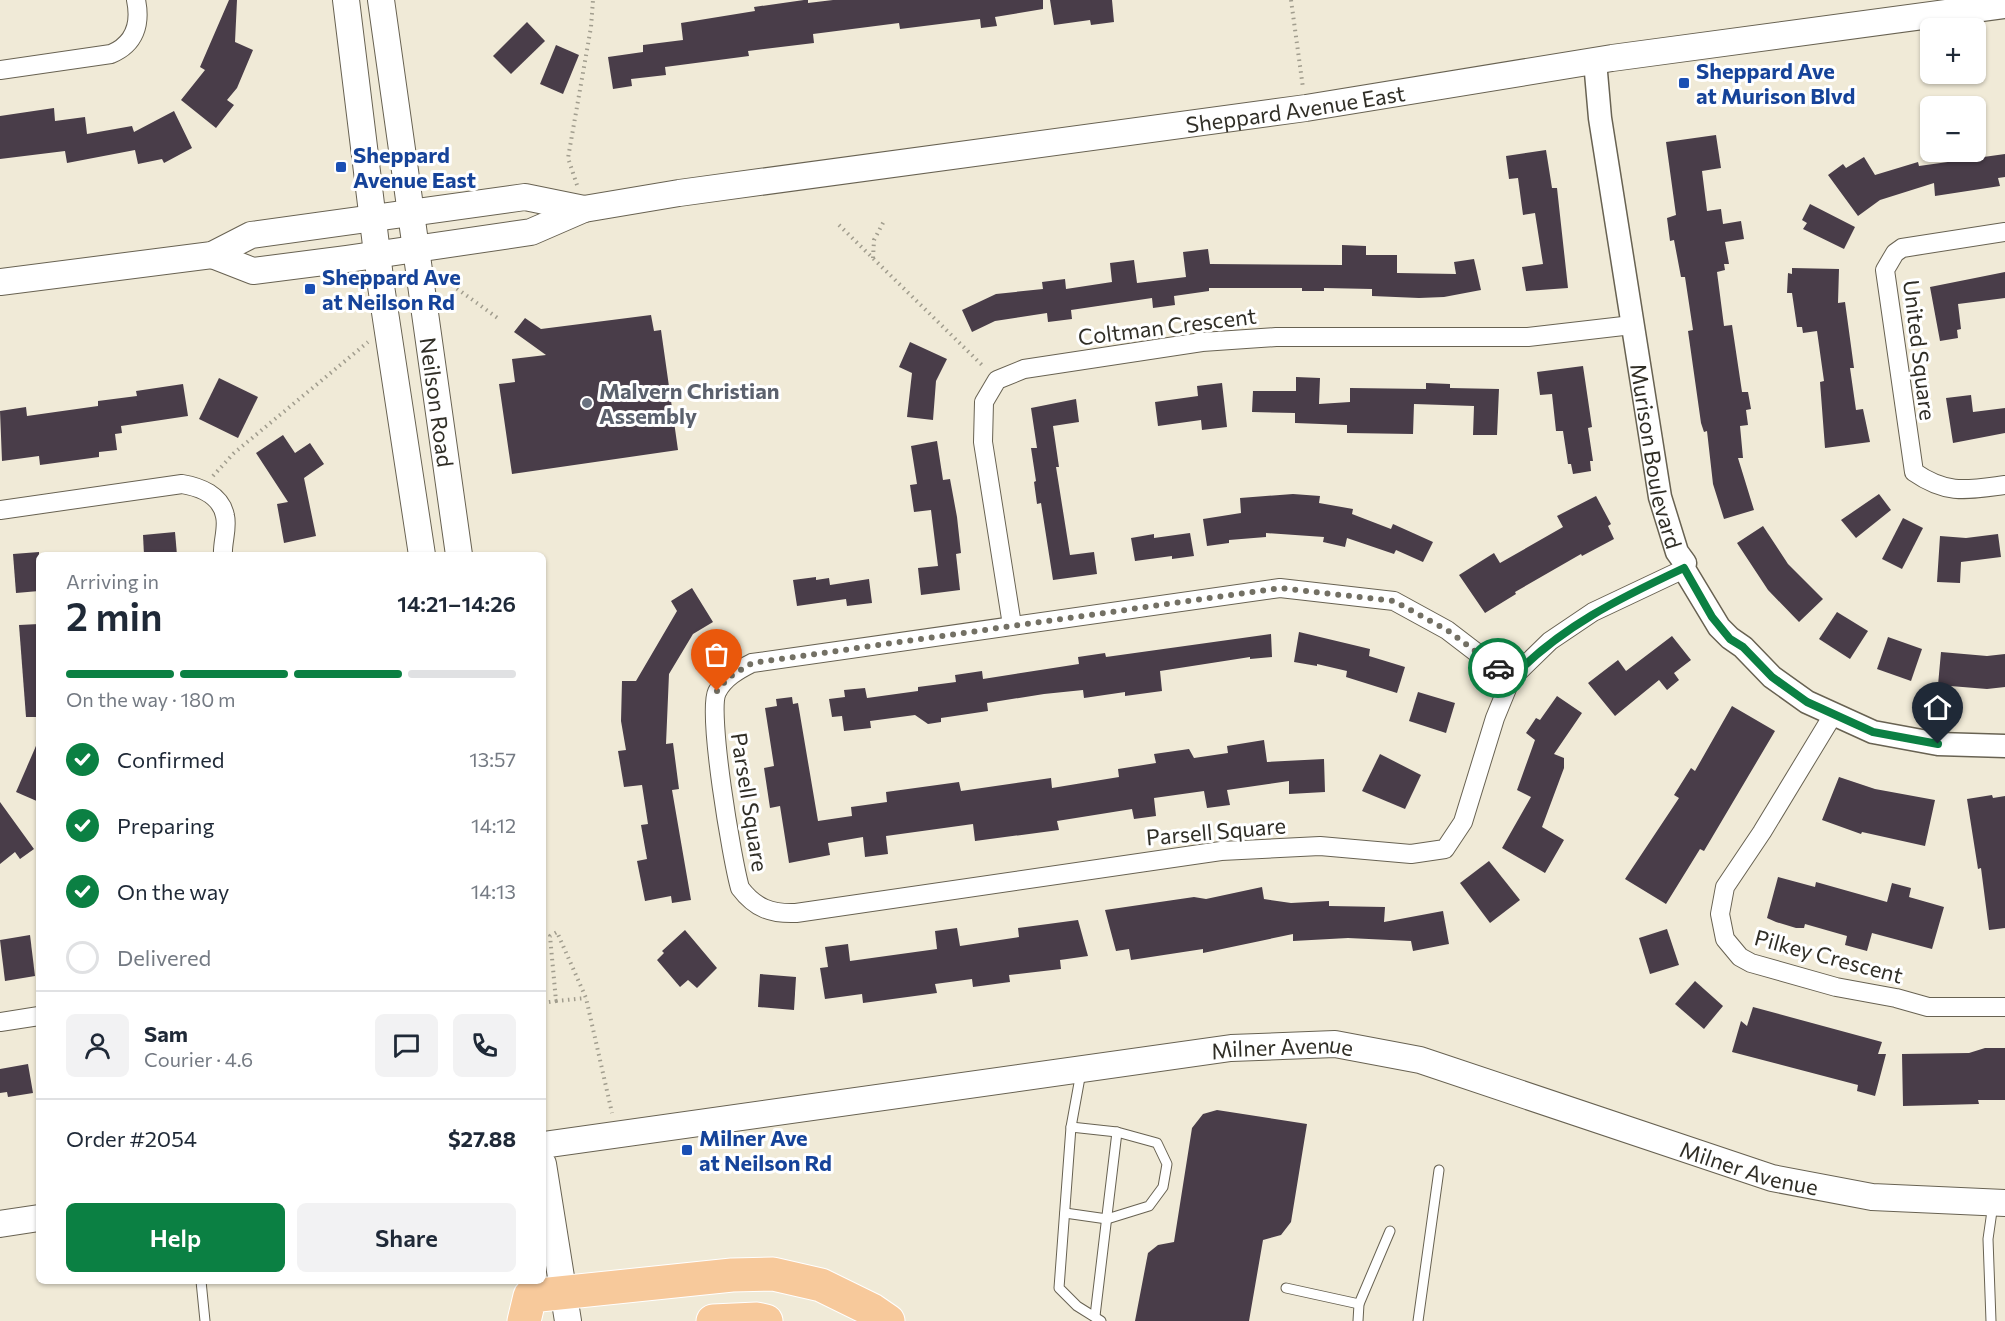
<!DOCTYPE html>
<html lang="en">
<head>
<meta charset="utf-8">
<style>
  :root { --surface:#fff; --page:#f2f2f3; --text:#1f2937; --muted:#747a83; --line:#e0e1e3; --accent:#0b8043 }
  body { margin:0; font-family:Commissioner,sans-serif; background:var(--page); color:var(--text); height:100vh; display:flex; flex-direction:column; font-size:22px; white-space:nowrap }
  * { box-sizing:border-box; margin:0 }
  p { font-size:20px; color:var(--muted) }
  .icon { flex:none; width:33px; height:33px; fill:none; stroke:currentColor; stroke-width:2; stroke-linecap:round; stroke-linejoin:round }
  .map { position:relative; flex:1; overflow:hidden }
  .drawer { position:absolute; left:36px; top:552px; width:510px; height:732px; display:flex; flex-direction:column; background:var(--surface); border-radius:9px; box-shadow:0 2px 4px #0004 }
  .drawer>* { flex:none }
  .fabs { position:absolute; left:1920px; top:18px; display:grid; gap:12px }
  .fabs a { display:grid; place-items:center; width:66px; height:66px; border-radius:9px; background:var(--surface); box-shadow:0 2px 4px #0004; font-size:30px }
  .pin { position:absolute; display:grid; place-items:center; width:51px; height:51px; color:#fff; margin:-62px -26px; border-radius:50% 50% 50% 0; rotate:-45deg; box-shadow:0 0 6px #0007 }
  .pin .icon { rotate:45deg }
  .courier { position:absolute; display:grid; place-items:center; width:60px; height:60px; margin:-30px; border:4px solid #0b8043; border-radius:50%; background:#fff; color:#222; box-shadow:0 2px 8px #0007 }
  .summary em { font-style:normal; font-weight:600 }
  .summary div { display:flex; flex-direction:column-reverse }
  .summary { display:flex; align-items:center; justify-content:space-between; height:102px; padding:0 30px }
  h1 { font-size:39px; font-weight:600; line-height:45px }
  .bar { display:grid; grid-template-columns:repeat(4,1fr); gap:9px 6px; align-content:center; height:72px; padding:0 30px }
  .bar i { height:8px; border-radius:4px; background:var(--line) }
  .bar .on { background:var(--accent) }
  .bar p { grid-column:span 4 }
  .line { display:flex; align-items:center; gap:15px; padding:0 30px; border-top:2px solid var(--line) }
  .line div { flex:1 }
  .round { display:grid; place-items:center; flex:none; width:63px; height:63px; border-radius:9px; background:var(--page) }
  ol { padding:0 30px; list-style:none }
  li { display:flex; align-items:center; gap:18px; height:66px }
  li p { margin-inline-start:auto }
  li .icon { padding:6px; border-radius:50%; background:var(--accent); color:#fff; stroke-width:4 }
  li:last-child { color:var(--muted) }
  li i { width:33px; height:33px; border:3px solid var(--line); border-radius:50% }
  .primary-button { display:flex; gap:12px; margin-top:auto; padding:12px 30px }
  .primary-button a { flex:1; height:69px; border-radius:9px; background:var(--accent); color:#fff; font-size:24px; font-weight:600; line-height:69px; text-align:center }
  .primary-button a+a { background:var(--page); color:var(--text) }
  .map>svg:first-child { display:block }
  .building { fill:#493d49 }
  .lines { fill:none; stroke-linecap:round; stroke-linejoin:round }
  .service-casing { stroke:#686252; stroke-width:11 }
  .minor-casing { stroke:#686252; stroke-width:20 }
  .tertiary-casing { stroke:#686252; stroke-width:25 }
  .secondary-casing { stroke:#686252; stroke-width:28 }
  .motorway-casing { stroke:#fff; stroke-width:35 }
  .path { stroke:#a19d8e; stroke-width:4; stroke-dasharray:1.5 4.5; stroke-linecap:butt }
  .service { stroke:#fff; stroke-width:9 }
  .minor { stroke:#fff; stroke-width:18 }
  .tertiary { stroke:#fff; stroke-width:22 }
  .secondary { stroke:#fff; stroke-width:26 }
  .motorway { stroke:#f7c99b; stroke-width:33 }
  .done { stroke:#737064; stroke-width:6; stroke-dasharray:0 10.8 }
  .route { stroke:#0b8043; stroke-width:8 }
  .transit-dot { fill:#1a4fb4; stroke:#fff; stroke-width:2 }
  .worship-dot { fill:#6b7280; stroke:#fff; stroke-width:2 }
  .labels { text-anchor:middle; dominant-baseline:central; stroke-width:6; stroke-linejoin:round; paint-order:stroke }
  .transit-label { font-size:22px; font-weight:bold; fill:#164399; stroke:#fff; text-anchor:start }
  .street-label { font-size:22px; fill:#302e26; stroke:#fff }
  .worship-label { font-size:22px; font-weight:bold; fill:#5b616d; stroke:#fff; text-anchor:start }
</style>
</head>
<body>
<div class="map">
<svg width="2005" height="1321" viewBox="0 0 2005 1321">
  <rect width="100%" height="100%" fill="#f0ead7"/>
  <!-- building -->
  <g class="building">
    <polygon points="229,0 237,0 235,42 253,50 237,88 227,100 234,105 216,128 181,100 205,70 200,67"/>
    <polygon points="804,0 808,0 808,3 833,0 1043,0 1043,9 995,17 997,26 981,28 980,19 900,29 899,23 813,34 814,43 748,51 749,56 665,67 666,75 631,79 632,86 613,89 608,57 643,52 643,45 683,40 681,23 755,11 754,7"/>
    <polygon points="1050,0 1112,0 1114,22 1091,25 1090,20 1054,25"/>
    <polygon points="527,22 545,41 511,74 493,56"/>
    <polygon points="556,45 579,55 563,94 540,84"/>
    <polygon points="54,108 55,121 85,117 87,134 132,126 134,132 174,111 192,148 164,163 162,159 138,164 135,150 67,163 65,151 0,159 0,116"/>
    <polygon points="1716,135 1721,168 1702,171 1707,211 1721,209 1723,224 1741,221 1744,239 1725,242 1729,264 1724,264 1725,270 1717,272 1724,326 1732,325 1742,392 1748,392 1751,409 1746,410 1748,425 1740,426 1743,458 1738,458 1754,510 1724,519 1713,484 1707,431 1704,432 1701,423 1688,331 1693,330 1685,277 1681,277 1674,240 1670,241 1667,218 1676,215 1666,142"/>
    <polygon points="1546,150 1552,188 1557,188 1568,288 1526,291 1522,267 1543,264 1535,213 1523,215 1518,178 1509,179 1506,156"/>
    <polygon points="2005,154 2005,177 1998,178 2000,186 1935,196 1934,183 1880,200 1858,216 1828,175 1843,164 1846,168 1864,157 1875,175 1918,162 1919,166"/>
    <polygon points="1810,204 1855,227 1844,249 1803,229 1807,223 1802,220"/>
    <polygon points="1342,245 1366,246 1366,255 1397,255 1397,273 1456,274 1454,262 1474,259 1481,290 1444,297 1419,298 1372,296 1372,289 1324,288 1324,291 1302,291 1302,288 1209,288 1209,291 1174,296 1175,305 1153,308 1152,298 1071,310 1072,319 1048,322 1047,313 995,321 972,332 962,310 996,294 1043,289 1042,282 1065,279 1066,289 1112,282 1110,263 1134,260 1137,283 1186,277 1183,252 1208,249 1210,264 1342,265"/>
    <polygon points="1792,268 1839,269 1838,303 1845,302 1854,368 1850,368 1856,410 1863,409 1870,442 1825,448 1820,382 1824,381 1817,331 1803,333 1802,327 1797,327 1792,293 1787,293 1788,273 1792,274"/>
    <polygon points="2005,272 2005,298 1958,304 1961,329 1957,330 1958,338 1940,341 1930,287"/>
    <polygon points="651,315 654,331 661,330 678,450 512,474 499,384 515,382 512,359 546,355 514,332 525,318 541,329"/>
    <polygon points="910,342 947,359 936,381 933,420 907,417 912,373 899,367"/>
    <polygon points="1583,366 1592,427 1588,428 1593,461 1590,461 1591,471 1573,474 1571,464 1568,464 1563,431 1556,431 1552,394 1540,395 1537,372"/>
    <polygon points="1296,377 1320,378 1319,404 1350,402 1350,388 1426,389 1426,383 1450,384 1450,388 1499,389 1497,435 1473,435 1474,406 1414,404 1413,434 1347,433 1347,425 1295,423 1295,413 1252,412 1253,391 1296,391"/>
    <polygon points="219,378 258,397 238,438 199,419"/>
    <polygon points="1222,383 1227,427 1202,430 1201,420 1158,426 1155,402 1198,396 1197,386"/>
    <polygon points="183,384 188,416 121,426 122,433 115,434 117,450 99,452 99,457 40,465 39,456 2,461 0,411 26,407 27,416 98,406 98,401 137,396 136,391"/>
    <polygon points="1971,395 1973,412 2005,408 2005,433 1953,443 1946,398"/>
    <polygon points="1076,399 1079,422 1053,426 1059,467 1056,467 1070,555 1094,552 1097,574 1053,580 1041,503 1037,504 1034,482 1036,481 1031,448 1037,448 1031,408"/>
    <polygon points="283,435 295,453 310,443 324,464 304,478 316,536 284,543 277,504 288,502 256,453"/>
    <polygon points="937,441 943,480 950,479 957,517 961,553 956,554 960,590 921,595 918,568 938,566 931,510 914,512 910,485 917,484 911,446"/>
    <polygon points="1293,494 1320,496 1319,503 1353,509 1352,514 1391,529 1393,524 1433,542 1423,562 1396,550 1394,554 1347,538 1345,547 1323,542 1324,537 1266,533 1266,537 1229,540 1229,543 1207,546 1203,519 1241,513 1240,498"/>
    <polygon points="1879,494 1891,510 1856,538 1841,520"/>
    <polygon points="1596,496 1611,524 1608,526 1614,539 1582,556 1581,554 1515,592 1516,594 1485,613 1459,575 1494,553 1500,563 1563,527 1557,516"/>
    <polygon points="1903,518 1923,528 1902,569 1882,559"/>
    <polygon points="1763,526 1788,564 1823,599 1799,622 1768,590 1737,543"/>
    <polygon points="175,532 177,555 144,555 143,535"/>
    <polygon points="1190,533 1194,556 1172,559 1172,556 1135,561 1131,538 1154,534 1154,538"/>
    <polygon points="1998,534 2001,557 1961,562 1960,583 1937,582 1940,536 1966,538"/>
    <polygon points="39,552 39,591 16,593 13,554"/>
    <polygon points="816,577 816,580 829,578 830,585 869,579 872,603 847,606 846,599 797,606 793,580"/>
    <polygon points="692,588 713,622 693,634 669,674 666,744 673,743 679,789 672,790 691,900 672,903 671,896 645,901 637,861 647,859 641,825 648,824 642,785 624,787 618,751 626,750 621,721 622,681 636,681 677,611 671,601"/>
    <polygon points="1837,612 1868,631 1850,659 1819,639"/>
    <polygon points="39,624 39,717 26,717 19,625"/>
    <polygon points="1299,632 1370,649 1369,656 1405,667 1397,693 1346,677 1347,671 1317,664 1317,666 1294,662"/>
    <polygon points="1271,634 1272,657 1250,659 1250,657 1160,671 1162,691 1125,696 1125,692 1084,698 1083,690 1044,694 987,703 988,711 941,718 941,722 928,724 915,715 870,721 871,728 844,731 842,716 832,717 829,699 845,697 844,690 865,688 867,698 918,691 918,687 956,682 955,675 982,671 983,679 1079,664 1078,657 1105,653 1106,657"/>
    <polygon points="1672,636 1691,660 1674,673 1679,680 1667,690 1659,680 1615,716 1588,683 1618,660 1626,671"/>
    <polygon points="1888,637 1922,649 1911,681 1877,669"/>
    <polygon points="1941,652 1987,656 2005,654 2005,687 1987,689 1938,685"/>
    <polygon points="1418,692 1455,703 1446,733 1409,721"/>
    <polygon points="1557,696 1582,713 1554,754 1564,758 1564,768 1542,827 1564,840 1545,873 1502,848 1531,797 1517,790 1535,740 1526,733 1536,718 1540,720"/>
    <polygon points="792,697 793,704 798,703 818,821 852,816 851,807 887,802 886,792 959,782 961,791 1051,778 1052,788 1119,777 1118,769 1156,763 1154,754 1189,749 1194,758 1228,753 1227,746 1264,740 1267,762 1324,759 1325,792 1289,794 1289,781 1227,790 1230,805 1207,808 1204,791 1154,798 1156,816 1134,819 1132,809 1057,821 1059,830 975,841 973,824 886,836 888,854 865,857 863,837 828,843 830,855 789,863 780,806 770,808 764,768 774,766 765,708 777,706 776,699"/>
    <polygon points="1732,706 1775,731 1704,851 1700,849 1666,904 1625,879 1679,798 1674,795 1691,768 1695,771"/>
    <polygon points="39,739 39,802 16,792"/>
    <polygon points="1380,754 1421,775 1405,809 1362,791"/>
    <polygon points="1839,777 1875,789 1935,800 1925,846 1862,832 1861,834 1822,820"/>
    <polygon points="1992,795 1993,798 2005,796 2005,928 1989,930 1981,868 1978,869 1967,799"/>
    <polygon points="0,802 34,849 20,859 15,852 0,864"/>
    <polygon points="1489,861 1520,900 1490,923 1460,883"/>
    <polygon points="1778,877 1815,887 1816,882 1887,902 1892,883 1911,888 1909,897 1944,907 1932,949 1872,933 1867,951 1845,945 1847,936 1805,924 1804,928 1796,928 1776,922 1767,918"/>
    <polygon points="1262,887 1264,899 1291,903 1329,901 1329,906 1385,907 1384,922 1443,911 1449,944 1413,951 1411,941 1348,938 1293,941 1293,934 1203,953 1203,949 1131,960 1129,949 1116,951 1105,910 1194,897 1206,899"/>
    <polygon points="1078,920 1088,956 1060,960 1061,969 1009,975 1010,982 973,987 972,979 935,984 937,993 863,1003 862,994 825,999 820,968 828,967 825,947 848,944 850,961 937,949 935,931 957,928 960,946 1019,937 1018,928"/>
    <polygon points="1667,929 1679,965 1650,974 1639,938"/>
    <polygon points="685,930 717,968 697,988 688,980 680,987 657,960 664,953 662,951"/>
    <polygon points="30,935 35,976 5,981 0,940"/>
    <polygon points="760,974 796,977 794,1010 758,1007"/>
    <polygon points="1695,981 1723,1006 1704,1029 1675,1004"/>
    <polygon points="1753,1007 1882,1042 1878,1054 1886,1054 1875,1096 1857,1091 1858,1085 1732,1052 1741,1021 1747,1026"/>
    <polygon points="1985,1048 2005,1048 2005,1100 1978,1100 1979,1104 1903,1106 1902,1054 1969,1053"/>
    <polygon points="28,1064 33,1093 8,1097 7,1092 0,1093 0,1069"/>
    <polygon points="1217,1110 1307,1124 1291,1222 1281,1235 1263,1240 1249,1321 1135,1321 1148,1253 1158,1245 1174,1242 1192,1128 1203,1114"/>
  </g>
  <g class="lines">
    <!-- service casing -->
    <g class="service-casing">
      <g id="service">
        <polyline points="1081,1072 1071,1127 1059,1288 1077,1306 1101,1321"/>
        <polyline points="1065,1213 1107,1219 1149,1206 1163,1187 1167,1164 1157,1143 1117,1132 1071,1127"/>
        <polyline points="201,1281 205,1321"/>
        <polyline points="1286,1288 1359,1304"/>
        <polyline points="1095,1316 1117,1132"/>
        <polyline points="1358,1321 1359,1304 1390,1231"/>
        <polyline points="1418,1321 1439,1170"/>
        <polyline points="1991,1321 1988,1239 1993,1204"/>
      </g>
    </g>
    <!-- minor casing -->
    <g class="minor-casing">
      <g id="minor">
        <path d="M0 70 111 54C135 44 141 24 136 0"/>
        <path d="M2005 232 1902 248 1895 253 1885 270 1914 472C1947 495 1967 490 2005 485"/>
        <path d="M0 510 182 484C200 487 221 495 225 516 228 528 222 543 223 555"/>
        <polyline points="1012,625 983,442 984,402 997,380 1024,369 1202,342 1276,337 1528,337 1632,325"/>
        <path d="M1511 679 1447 630 1394 601 1280 588 752 663C738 670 724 678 717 692 707 712 732 860 740 888 755 908 771 914 796 913L1221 851 1320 846 1411 854 1445 849 1463 822 1495 718 1511 679 1550 641 1593 612 1684 569"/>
        <polyline points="1833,715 1762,832 1725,887 1720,914 1725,939 1740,957 1751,963 1836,987 1896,998 1928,1007 2005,1007"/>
        <polyline points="0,1022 39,1016"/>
      </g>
    </g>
    <!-- tertiary casing -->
    <g class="tertiary-casing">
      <g id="tertiary">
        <path id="s1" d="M1595 61 1600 118 1660 497 1677 552 1685 563 1684 569 1719 627 1730 638 1743 647 1772 677 1807 702 1873 732 1938 744 2005 746"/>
      </g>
    </g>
    <!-- secondary casing -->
    <g class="secondary-casing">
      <g id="secondary">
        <polyline points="346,0 381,286 422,555"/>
        <path id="s2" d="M381 0 459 555"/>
        <path id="s3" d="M212 255 253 271 347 259 531 232 584 209 679 193 1306 108 1612 58 2005 5"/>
        <polyline points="0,282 212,255 251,235 525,197 584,209"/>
        <path id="s4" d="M543 1145 1231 1048 1335 1044 1420 1060 1772 1178 1872 1197 2005 1203"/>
        <polyline points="543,1164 568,1321"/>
        <polyline points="0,1224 39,1218"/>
      </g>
    </g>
    <!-- motorway casing -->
    <g class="motorway-casing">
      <g id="motorway">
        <polyline points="524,1321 530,1296 732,1275 773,1274 821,1285 872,1310 888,1321"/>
        <polyline points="713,1321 757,1319 766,1321"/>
      </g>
    </g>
    <!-- path -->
    <g class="path">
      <polyline points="1291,0 1303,88"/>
      <polyline points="577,185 568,158 591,27 593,0"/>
      <polyline points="839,225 982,365"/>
      <polyline points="873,258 874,240 884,221"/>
      <polyline points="452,285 499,319"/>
      <polyline points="213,476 234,453 368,342"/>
      <polyline points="556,1001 586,998"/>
      <polyline points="543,1003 556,1001 550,936 557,932 586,998 612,1113"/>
    </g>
    <!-- service -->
    <use href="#service" class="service"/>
    <!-- minor -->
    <use href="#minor" class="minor"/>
    <!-- tertiary -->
    <use href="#tertiary" class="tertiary"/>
    <!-- secondary -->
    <use href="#secondary" class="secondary"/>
    <!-- motorway -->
    <use href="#motorway" class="motorway"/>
  </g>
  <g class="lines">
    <!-- done -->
    <polyline class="done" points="717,691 728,678 752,663 1280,588 1394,601 1447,630 1498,668"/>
    <!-- route -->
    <path class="route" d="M1498 668 1511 679C1560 627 1620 598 1684 568L1712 617 1730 639 1743 647 1772 677 1807 702 1873 732 1938 744"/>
  </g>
  <!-- markers -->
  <g class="transit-dot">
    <rect x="1678" y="77" width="12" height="12" rx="3"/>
    <rect x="335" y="161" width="12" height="12" rx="3"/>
    <rect x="304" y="283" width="12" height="12" rx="3"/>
    <rect x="681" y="1144" width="12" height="12" rx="3"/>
  </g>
  <circle class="worship-dot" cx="587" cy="403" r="6"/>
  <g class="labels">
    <!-- transit labels -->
    <g class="transit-label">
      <text x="1696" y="70">Sheppard Ave<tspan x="1696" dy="25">at Murison Blvd</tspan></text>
      <text x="353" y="154">Sheppard<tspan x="353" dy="25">Avenue East</tspan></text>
      <text x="322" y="276">Sheppard Ave<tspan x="322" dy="25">at Neilson Rd</tspan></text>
      <text x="699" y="1137">Milner Ave<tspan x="699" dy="25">at Neilson Rd</tspan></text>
    </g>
    <!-- street labels -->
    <g class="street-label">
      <text stroke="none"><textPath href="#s3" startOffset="1101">Sheppard Avenue East</textPath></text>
      <text transform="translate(1167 326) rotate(-7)">Coltman Crescent</text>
      <text transform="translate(1920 350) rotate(83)">United Square</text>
      <text stroke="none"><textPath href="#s2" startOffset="406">Neilson Road</textPath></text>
      <text stroke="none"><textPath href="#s1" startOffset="400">Murison Boulevard</textPath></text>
      <text transform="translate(750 802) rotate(81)">Parsell Square</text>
      <text transform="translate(1216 831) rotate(-5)">Parsell Square</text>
      <text transform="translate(1829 956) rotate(15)">Pilkey Crescent</text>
      <text stroke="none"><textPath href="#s4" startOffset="746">Milner Avenue</textPath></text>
      <text stroke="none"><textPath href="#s4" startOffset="1232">Milner Avenue</textPath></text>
    </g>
    <!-- worship labels -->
    <g class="worship-label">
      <text x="599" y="390">Malvern Christian<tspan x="599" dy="25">Assembly</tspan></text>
    </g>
  </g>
</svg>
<div class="fabs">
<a>+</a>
<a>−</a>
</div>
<div class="pin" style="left:717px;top:691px;background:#ea580c"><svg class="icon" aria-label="bag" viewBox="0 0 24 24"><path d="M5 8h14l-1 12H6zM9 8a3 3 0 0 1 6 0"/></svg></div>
<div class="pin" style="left:1938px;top:744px;background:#1f2937"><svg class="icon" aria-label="home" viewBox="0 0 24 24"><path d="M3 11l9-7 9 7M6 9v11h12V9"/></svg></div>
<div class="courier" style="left:1498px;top:668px"><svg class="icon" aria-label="car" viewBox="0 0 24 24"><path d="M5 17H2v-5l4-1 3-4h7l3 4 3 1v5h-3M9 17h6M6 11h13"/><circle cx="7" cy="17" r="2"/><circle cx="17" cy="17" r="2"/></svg></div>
<section class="drawer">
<div class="summary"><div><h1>2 min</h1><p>Arriving in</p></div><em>14:21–14:26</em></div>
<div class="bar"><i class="on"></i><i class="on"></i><i class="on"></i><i></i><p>On the way · 180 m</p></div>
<ol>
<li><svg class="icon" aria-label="check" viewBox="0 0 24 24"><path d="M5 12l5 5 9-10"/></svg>Confirmed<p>13:57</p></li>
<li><svg class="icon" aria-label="check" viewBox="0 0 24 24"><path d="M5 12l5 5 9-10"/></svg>Preparing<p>14:12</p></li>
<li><svg class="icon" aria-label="check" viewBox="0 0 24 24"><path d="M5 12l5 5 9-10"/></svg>On the way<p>14:13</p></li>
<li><i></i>Delivered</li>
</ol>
<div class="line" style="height:108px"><a class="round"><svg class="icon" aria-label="person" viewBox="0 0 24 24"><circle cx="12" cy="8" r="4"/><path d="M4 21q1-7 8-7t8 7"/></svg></a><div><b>Sam</b><p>Courier · 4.6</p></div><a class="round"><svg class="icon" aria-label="chat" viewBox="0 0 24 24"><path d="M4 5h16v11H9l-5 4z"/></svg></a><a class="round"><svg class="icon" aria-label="phone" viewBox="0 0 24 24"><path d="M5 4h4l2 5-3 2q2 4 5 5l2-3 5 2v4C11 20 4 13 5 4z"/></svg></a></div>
<div class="line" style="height:78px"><div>Order #2054</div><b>$27.88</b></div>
<div class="primary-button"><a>Help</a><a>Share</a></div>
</section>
</div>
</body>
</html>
